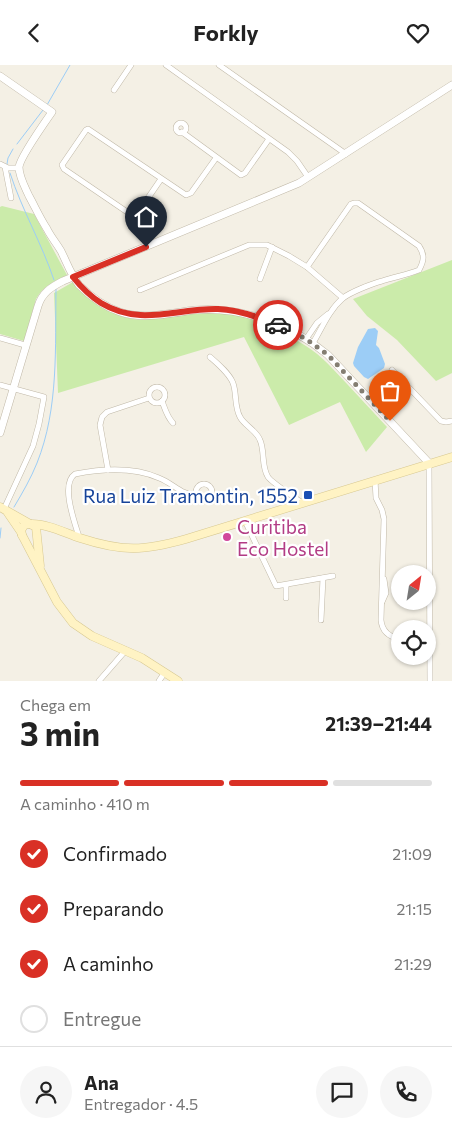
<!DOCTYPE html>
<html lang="pt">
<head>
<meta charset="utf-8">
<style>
  :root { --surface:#fff; --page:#f6f6f6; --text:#222; --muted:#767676; --line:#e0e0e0; --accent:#d93025 }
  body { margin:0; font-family:Commissioner,sans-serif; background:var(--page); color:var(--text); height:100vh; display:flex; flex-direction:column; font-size:19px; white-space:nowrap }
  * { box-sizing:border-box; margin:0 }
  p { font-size:16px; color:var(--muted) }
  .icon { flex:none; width:28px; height:28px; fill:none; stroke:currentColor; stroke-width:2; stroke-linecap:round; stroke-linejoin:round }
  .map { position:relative; height:616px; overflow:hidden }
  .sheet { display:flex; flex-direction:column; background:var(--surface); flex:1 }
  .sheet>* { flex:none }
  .needle { width:32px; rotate:30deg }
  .buttons { position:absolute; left:391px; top:500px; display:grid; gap:10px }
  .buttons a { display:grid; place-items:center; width:45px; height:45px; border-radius:50%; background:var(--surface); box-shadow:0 1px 4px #0004; font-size:25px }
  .pin { position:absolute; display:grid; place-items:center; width:42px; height:42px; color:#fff; margin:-51px -21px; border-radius:50% 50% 50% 0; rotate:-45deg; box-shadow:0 0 5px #0007 }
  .pin .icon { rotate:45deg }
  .courier { position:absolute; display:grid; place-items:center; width:50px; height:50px; margin:-25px; border:4px solid #d93025; border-radius:50%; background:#fff; color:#222; box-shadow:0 1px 6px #0007 }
  .overview em { font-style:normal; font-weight:700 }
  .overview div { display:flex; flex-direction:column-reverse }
  .overview { display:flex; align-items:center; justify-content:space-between; height:85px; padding:0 20px }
  h1 { font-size:32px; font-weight:700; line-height:38px }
  .bar { display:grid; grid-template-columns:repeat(4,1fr); gap:8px 5px; align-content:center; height:60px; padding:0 20px }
  .bar i { height:6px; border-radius:4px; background:var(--line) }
  .bar .current { background:var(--accent) }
  .bar p { grid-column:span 4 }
  .line { display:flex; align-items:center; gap:12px; padding:0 20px; border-top:1px solid var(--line) }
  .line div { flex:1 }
  .round { display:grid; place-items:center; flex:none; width:52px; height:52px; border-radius:26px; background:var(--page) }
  ol { padding:0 20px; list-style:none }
  li { display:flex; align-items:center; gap:15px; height:55px }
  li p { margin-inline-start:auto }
  li .icon { padding:5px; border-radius:50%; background:var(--accent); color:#fff; stroke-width:4 }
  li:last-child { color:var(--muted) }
  li i { width:28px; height:28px; border:2px solid var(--line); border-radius:50% }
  header { display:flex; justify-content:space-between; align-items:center; height:65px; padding:0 20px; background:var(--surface); font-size:22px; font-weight:700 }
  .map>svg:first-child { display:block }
  .green { fill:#cbebaa }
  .water { fill:#9ccdf6 }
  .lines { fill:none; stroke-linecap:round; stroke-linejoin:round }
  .stream { stroke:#9ccdf6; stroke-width:1 }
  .minor-casing { stroke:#c0b8a7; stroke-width:6 }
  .tertiary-casing { stroke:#c0b8a7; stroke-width:8 }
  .secondary-casing { stroke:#d7c891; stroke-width:9 }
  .minor { stroke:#fff; stroke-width:5 }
  .tertiary { stroke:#fff; stroke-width:7 }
  .secondary { stroke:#fff3c4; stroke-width:8 }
  .done { stroke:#847e72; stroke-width:5; stroke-dasharray:0 9 }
  .route { stroke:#d93025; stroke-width:6 }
  .transit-dot { fill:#1a4fb4; stroke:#fff; stroke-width:2 }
  .hotel-dot { fill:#d1479c; stroke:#fff; stroke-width:2 }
  .labels { text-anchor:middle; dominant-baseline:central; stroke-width:4.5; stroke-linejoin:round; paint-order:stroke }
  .transit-label { font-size:19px; fill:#164399; stroke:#fff; text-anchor:end }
  .hotel-label { font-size:19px; fill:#b23c85; stroke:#fff; text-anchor:start }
</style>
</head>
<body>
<header><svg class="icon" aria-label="back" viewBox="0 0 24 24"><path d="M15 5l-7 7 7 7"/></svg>Forkly<svg class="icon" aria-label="heart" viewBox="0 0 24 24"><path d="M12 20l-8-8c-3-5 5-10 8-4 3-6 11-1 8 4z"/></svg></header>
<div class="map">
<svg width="452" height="616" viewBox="0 0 452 616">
  <rect width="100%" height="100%" fill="#f4f0e5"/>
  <!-- green -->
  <g class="green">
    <path d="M2 141 34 149 67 210C55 216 43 221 36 234L24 276 0 269V142Z"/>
    <polygon points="452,195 452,308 436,316 397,275 367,251 353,234"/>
    <path d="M73 217C88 235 109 250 133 254 145 256 157 253 168 252 195 248 224 245 251 254 270 261 289 270 306 281 322 291 335 306 348 320 361 334 374 348 387 362L366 387 340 337 289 360 244 272 58 328 54 228Z"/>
  </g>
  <!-- water -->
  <polygon class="water" points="375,263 378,266 376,280 379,283 385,299 384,303 368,314 364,312 354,301 353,298 358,282 368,264"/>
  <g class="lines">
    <!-- stream -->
    <g class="stream">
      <polyline points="47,40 70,0"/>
      <polyline points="17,79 43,45"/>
      <polyline points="7,99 8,93 13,84"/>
      <path d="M10 108C22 145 42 179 54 215"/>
      <path d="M14 442C23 427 31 413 37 398 59 343 55 282 56 224"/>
      <polyline points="0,473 1,463"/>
    </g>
    <!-- minor casing -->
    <g class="minor-casing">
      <g id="minor">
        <polyline points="166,0 288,87 297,96 308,112"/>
        <polyline points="219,0 346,89"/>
        <polyline points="114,25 131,0"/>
        <circle cx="181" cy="63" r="5"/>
        <polyline points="182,67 241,110 245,108 269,74"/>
        <polyline points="0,99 8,103 19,103"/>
        <polyline points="5,102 11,133"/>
        <polyline points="161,114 137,149 133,151 64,104 62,100 86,65 88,64 186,130 191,128 216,93"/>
        <path d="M307 202 351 139 354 138H358L419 181C425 190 424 196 419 205 407 210 394 212 382 216 371 219 351 227 343 233 329 245 322 263 313 278"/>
        <polyline points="260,214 272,182"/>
        <polyline points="140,225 249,180 267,180 289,191 307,202 343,233"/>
        <polyline points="0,273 25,280"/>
        <polyline points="306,274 317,258 328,249"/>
        <path d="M210 292C218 299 229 308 233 318 237 329 234 341 240 352 245 361 256 365 260 375 265 386 261 401 268 412 272 418 296 433 302 438"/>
        <polyline points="392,305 441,356 446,357 452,356"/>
        <polyline points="0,320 44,332 39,359 33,381 4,444"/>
        <circle cx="157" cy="330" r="8"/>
        <path d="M162 336C165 344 167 352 173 358"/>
        <polyline points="429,398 430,616"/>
        <polyline points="108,405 100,360 102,352 107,347 149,333"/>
        <path d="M375 415 376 433 382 445 384 454 381 555C382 566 389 572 400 574"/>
        <circle cx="204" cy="427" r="8"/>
        <polyline points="245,456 276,521 333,511"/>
        <path d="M79 472C75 458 60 419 75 409 101 404 134 402 159 413 174 419 180 429 197 431"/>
        <polyline points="286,533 286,520"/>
        <polyline points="382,537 386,528 384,514"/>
        <polyline points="321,555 323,513"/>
        <polyline points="99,616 126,585"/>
        <polyline points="159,616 165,607"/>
      </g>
    </g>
    <!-- tertiary casing -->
    <g class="tertiary-casing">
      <g id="tertiary">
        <path d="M0 11 52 47C45 57 20 93 19 102 19 112 25 122 29 131 35 142 40 153 47 164 51 172 57 179 61 186 67 198 71 210 79 220 90 231 105 242 120 247 144 255 170 248 195 245 242 241 292 260 328 290L429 398"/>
        <path d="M0 368 38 241C42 228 51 222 63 216L299 118 452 20"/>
      </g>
    </g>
    <!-- secondary casing -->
    <g class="secondary-casing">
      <g id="secondary">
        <polyline points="0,442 30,459"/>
        <polyline points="8,448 21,467"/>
        <path d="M32 459C48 459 65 468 80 473 123 487 144 486 186 474L452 392"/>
        <polyline points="22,470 57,537 73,558 92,571 142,593 178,616"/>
        <polyline points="22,470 21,465 25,459 30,459 36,462 40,501"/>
      </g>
    </g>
    <!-- minor -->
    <use href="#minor" class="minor"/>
    <!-- tertiary -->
    <use href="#tertiary" class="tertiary"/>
    <!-- secondary -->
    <use href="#secondary" class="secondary"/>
  </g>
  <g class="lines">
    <!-- done -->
    <polyline class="done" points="278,260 306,274 328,290 390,356"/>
    <!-- route -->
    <path class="route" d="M146 182 73 212C81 222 90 231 101 238 141 262 176 243 218 244 239 245 259 252 278 260"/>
  </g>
  <!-- markers -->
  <rect class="transit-dot" x="303" y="425" width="10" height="10" rx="2.5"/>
  <circle class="hotel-dot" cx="227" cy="472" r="5"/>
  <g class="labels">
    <!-- transit labels -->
    <g class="transit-label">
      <text x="298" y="430">Rua Luiz Tramontin, 1552</text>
    </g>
    <!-- hotel labels -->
    <g class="hotel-label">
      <text x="237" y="461">Curitiba<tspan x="237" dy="22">Eco Hostel</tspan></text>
    </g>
  </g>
</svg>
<div class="buttons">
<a><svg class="needle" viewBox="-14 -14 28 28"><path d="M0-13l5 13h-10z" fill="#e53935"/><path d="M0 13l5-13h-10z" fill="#767676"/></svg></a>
<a><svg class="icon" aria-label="locate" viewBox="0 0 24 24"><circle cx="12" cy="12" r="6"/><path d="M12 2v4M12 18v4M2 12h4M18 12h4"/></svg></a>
</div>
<div class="pin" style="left:390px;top:356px;background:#ea580c"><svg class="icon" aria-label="bag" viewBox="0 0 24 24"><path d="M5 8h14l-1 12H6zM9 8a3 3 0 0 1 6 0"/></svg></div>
<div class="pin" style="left:146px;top:182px;background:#1f2937"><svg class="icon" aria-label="home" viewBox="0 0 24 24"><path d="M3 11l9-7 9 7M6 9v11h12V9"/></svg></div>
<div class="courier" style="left:278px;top:260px"><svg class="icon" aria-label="car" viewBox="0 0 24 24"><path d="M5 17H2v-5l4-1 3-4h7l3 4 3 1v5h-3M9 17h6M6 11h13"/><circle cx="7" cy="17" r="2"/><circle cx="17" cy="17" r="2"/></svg></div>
</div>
<section class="sheet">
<div class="overview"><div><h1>3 min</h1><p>Chega em</p></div><em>21:39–21:44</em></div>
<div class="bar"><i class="current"></i><i class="current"></i><i class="current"></i><i></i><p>A caminho · 410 m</p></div>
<ol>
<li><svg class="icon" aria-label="check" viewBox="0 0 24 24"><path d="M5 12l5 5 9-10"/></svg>Confirmado<p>21:09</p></li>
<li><svg class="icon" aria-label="check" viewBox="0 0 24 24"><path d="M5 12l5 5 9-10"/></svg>Preparando<p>21:15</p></li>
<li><svg class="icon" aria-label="check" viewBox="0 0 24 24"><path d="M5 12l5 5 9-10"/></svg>A caminho<p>21:29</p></li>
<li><i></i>Entregue</li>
</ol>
<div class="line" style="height:90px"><a class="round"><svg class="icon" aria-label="person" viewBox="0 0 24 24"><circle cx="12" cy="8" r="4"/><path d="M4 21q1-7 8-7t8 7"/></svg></a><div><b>Ana</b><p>Entregador · 4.5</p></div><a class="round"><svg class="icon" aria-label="chat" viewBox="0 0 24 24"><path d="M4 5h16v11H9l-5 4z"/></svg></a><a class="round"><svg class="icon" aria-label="phone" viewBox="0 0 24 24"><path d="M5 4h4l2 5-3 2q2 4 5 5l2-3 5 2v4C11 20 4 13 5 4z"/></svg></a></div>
</section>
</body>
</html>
